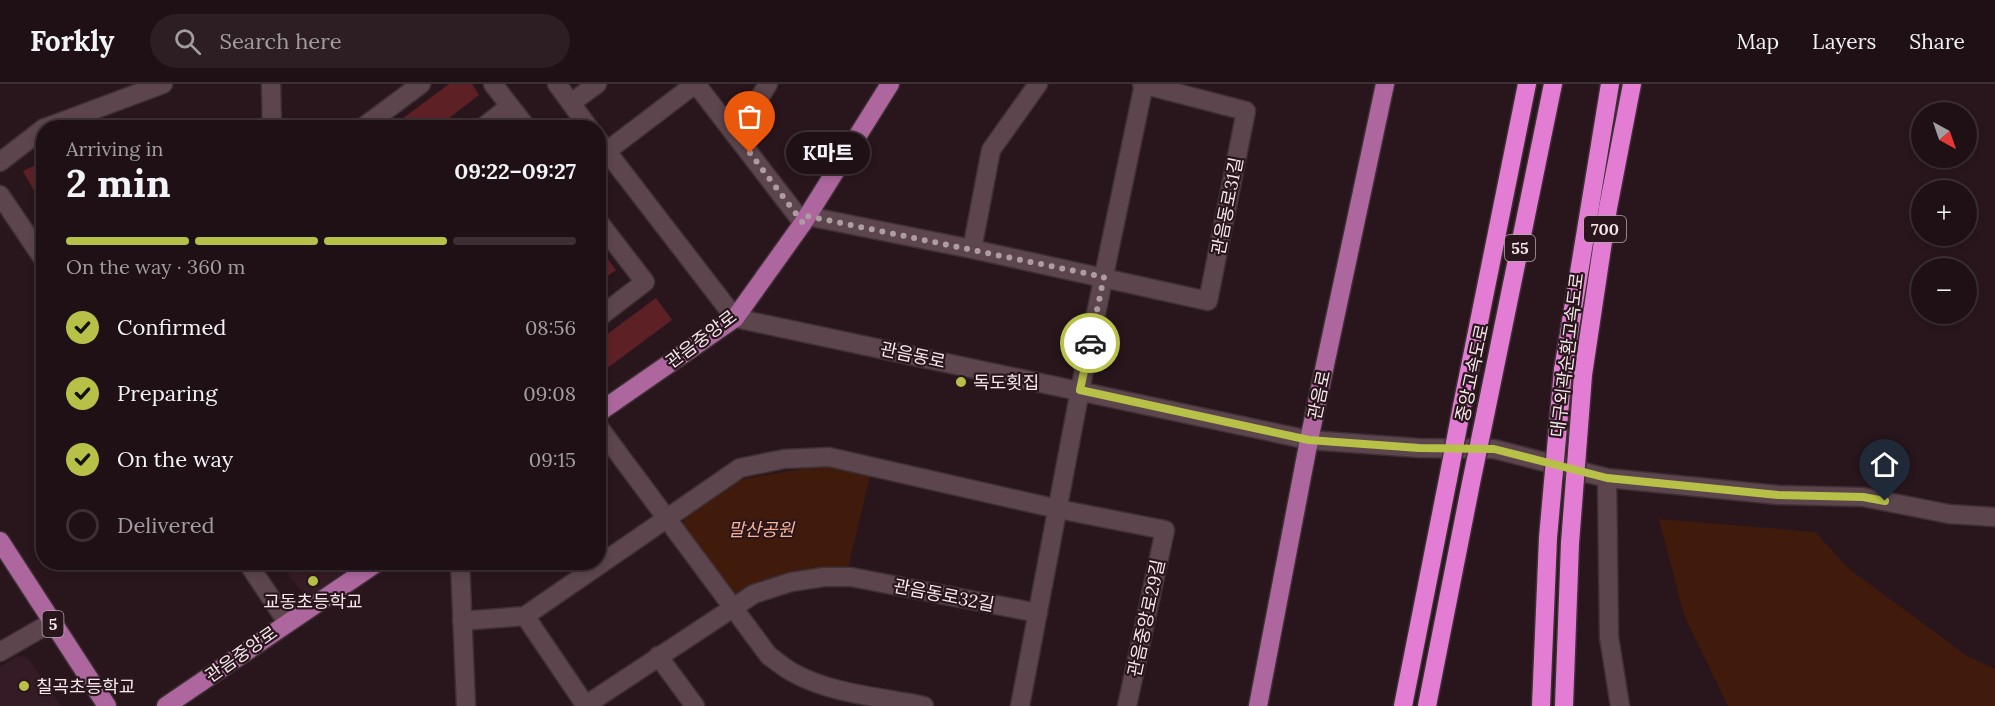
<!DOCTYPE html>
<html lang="en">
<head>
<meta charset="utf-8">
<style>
  :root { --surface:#1f1016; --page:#2c1e23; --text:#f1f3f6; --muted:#a19da1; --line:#3c3035; --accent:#b8c147 }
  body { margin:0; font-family:Lora,"Noto Sans KR",serif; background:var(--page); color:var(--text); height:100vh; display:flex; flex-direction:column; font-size:22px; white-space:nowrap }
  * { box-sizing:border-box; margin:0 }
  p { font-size:20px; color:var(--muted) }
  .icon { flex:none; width:33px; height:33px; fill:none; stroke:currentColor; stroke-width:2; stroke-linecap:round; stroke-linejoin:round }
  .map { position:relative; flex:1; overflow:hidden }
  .details { position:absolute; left:36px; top:36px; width:570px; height:450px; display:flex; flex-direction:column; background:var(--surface); border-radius:24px; box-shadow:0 3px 9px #0003,0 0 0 2px var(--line) }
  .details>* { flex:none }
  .needle { width:39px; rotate:140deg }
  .buttons { position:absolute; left:1911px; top:18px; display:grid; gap:12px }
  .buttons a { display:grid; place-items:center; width:66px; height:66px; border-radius:50%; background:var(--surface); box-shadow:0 3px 9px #0003,0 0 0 2px var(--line); font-size:30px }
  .pin { position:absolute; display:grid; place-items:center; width:51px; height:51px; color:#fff; margin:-62px -26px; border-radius:50% 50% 50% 0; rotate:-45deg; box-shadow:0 0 6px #0007 }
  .pin .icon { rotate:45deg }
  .courier { position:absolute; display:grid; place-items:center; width:60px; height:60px; margin:-30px; border:4px solid #b8c147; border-radius:50%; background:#fff; color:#222; box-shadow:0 2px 8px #0007 }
  .bubble { position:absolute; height:42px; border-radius:21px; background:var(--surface); box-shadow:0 3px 9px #0003,0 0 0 2px var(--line); font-size:20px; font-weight:800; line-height:42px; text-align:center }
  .overview em { font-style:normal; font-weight:800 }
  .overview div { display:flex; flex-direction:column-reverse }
  .overview { display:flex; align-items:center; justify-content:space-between; height:102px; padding:0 30px }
  h1 { font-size:39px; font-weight:800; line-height:45px }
  .bar { display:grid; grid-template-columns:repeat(4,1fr); gap:9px 6px; align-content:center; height:72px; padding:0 30px }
  .bar i { height:8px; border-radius:4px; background:var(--line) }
  .bar .selected { background:var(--accent) }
  .bar p { grid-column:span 4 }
  ol { padding:0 30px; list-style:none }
  li { display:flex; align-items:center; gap:18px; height:66px }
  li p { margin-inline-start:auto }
  li .icon { padding:6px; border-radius:50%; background:var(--accent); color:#111; stroke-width:4 }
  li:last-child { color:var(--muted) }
  li i { width:33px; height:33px; border:3px solid var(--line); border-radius:50% }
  header { display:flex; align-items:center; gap:36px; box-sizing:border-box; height:84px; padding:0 30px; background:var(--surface); border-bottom:2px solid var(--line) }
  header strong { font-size:28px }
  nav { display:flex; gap:33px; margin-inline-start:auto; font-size:21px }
  .search { width:420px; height:54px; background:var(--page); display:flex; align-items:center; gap:15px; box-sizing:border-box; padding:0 21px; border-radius:33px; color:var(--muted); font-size:22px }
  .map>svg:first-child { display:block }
  .built { fill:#351b25 }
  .green { fill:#401b0b }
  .building { fill:#5d2125 }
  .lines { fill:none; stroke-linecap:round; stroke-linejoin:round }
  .minor-casing { stroke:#3e3035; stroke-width:21 }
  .major-casing { stroke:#3e3035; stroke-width:21 }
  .highway-casing { stroke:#3e3035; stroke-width:21 }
  .minor { stroke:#5c454d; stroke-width:18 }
  .major { stroke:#ad679e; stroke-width:18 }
  .highway { stroke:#e37dd4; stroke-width:18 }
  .highway-bridge-casing { stroke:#3e3035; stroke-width:21; stroke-linecap:butt }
  .highway-bridge { stroke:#e37dd4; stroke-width:18 }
  .done { stroke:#ad9da2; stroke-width:6; stroke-dasharray:0 10.8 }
  .route { stroke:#b8c147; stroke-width:8 }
  .poi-dot { fill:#b8c147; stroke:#29161d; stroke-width:2 }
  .labels { text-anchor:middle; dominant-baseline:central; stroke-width:4.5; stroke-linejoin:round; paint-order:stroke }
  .shield { fill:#29161d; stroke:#b7a8ac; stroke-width:1.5 }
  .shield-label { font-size:16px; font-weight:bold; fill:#f4e6ea }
  .street-label { font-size:18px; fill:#f4e6ea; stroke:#29161d }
  .poi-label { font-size:18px; fill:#f4e6ea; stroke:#29161d; text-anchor:start }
  .park-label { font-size:18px; font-style:italic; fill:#fab294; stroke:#29161d }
</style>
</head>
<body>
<header>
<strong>Forkly</strong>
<div class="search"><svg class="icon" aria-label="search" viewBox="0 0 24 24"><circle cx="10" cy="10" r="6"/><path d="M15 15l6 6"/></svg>Search here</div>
<nav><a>Map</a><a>Layers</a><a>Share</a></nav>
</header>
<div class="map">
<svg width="1995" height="622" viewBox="0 0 1995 622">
  <rect width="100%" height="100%" fill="#29161d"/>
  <!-- built -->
  <g class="built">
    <polygon points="280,479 356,479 307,515"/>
    <polygon points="17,572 27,573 61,622 0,622 0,583"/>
  </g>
  <!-- green -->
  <g class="green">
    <path d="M819 382 870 392 847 488C820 486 797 487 772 496 755 502 745 512 727 510L684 447V431L725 403 744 395Z"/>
    <polygon points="1659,435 1815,448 1849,485 1967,572 1995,585 1995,622 1728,622 1684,531"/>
  </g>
  <!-- building -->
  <g class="building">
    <polygon points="449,0 472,0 479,11 436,44 390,44"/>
    <polygon points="44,77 44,125 23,87"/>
    <polygon points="598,162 616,186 598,199"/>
    <polygon points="656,214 672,236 598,291 598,257"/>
  </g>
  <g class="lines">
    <!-- minor casing -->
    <g class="minor-casing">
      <g id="minor">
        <polyline points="271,0 272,44"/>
        <polyline points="493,0 527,44"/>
        <polyline points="557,0 589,44"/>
        <polyline points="696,0 803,139"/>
        <polyline points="571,19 597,0"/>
        <polyline points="45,44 163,0"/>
        <polyline points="362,44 421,0"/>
        <polyline points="482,44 510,22"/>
        <polyline points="737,51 768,0"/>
        <polyline points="598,56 735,234 1309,356 1419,364 1494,365 1607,394 1778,411 1863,413 1949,430 1995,433"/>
        <polyline points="607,67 695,0"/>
        <polyline points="0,78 44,44"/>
        <polyline points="0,111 44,176"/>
        <polyline points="807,132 972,165 1208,217 1246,27 1142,0"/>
        <polyline points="598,137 645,198 598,234"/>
        <polyline points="972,165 991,66 1038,0"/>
        <path d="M598 342 769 572C777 577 784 584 792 588 830 610 882 613 924 622"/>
        <polyline points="1607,394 1609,553 1620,622"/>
        <polyline points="247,478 287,538"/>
        <polyline points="460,478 466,622"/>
        <polyline points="525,532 586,622"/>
        <polyline points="462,537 525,532 740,384 784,375 829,373 1058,425 1165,446 1127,622"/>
        <polyline points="0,568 52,538"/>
        <polyline points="658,572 695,622"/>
        <polyline points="586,621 754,510 791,498 824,493 851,493 1038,529"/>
        <polyline points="1020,622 1080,306 1144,0"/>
      </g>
    </g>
    <!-- major casing -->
    <g class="major-casing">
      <g id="major">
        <polyline points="598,329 735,234 803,139 890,0"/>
        <polyline points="0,457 107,622"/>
        <polyline points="166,622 378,478"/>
        <polyline points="1258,622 1309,356 1385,0"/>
      </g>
    </g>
    <!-- highway casing -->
    <g class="highway-casing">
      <g id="highway">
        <polyline points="1563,286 1610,0"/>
        <polyline points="1583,291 1608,124 1632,0"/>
        <polyline points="1462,322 1527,0"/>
        <polyline points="1486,327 1553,0"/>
        <polyline points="1403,622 1448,395"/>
        <polyline points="1427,622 1471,399"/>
        <polyline points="1541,622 1548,454"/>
        <polyline points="1564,622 1570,459"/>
      </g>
    </g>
    <!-- minor -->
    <use href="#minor" class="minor"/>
    <!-- major -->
    <use href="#major" class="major"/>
    <!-- highway -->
    <use href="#highway" class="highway"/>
    <!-- highway-bridge casing -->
    <g class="highway-bridge-casing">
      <g id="highway-bridge">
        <polyline points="1448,395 1462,322"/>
        <polyline points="1471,399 1486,327"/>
        <polyline points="1548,454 1563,286"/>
        <polyline points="1570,459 1583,291"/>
      </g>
    </g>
    <!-- highway-bridge -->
    <use href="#highway-bridge" class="highway-bridge"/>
  </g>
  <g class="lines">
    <!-- done -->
    <polyline class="done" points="750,69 803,139 807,132 1104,193 1090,259"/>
    <!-- route -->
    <polyline class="route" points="1090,259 1080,306 1309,356 1419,364 1494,365 1607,394 1778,411 1863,413 1885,417"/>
  </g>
  <!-- markers -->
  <g class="poi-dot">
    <circle cx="961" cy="298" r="6"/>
    <circle cx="313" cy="497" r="6"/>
    <circle cx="24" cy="602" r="6"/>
  </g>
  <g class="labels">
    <!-- shield labels -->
    <g class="shield">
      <rect x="1584" y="132" width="42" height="26" rx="4.5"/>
      <rect x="1505" y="151" width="30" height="26" rx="4.5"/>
      <rect x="42.5" y="527" width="21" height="26" rx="4.5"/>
    </g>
    <g class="shield-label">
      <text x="1605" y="145">700</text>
      <text x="1520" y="164">55</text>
      <text x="53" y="540">5</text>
    </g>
    <!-- street labels -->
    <g class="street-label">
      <text transform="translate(1227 122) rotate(-79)">관음동로31길</text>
      <text transform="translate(701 255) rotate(-37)">관음중앙로</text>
      <text transform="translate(913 271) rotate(12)">관음동로</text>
      <text transform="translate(1567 271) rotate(-83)">대구외곽순환고속도로</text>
      <text transform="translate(1472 289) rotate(-78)">중앙고속도로</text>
      <text transform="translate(1319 311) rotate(-78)">관음로</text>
      <text transform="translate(944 511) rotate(11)">관음동로32길</text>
      <text transform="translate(1146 534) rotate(-78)">관음중앙로29길</text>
      <text transform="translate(241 570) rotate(-35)">관음중앙로</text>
    </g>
    <!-- poi labels -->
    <g class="poi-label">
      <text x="973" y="298">독도횟집</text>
      <text x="313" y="517" text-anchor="middle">교동초등학교</text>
      <text x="36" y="602">칠곡초등학교</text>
    </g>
    <!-- park labels -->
    <g class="park-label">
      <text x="761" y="445">말산공원</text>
    </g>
  </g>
</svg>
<div class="buttons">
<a><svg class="needle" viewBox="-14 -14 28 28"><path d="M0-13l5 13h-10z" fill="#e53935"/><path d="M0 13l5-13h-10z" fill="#a19da1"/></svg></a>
<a>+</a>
<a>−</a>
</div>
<div class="pin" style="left:750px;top:69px;background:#ea580c"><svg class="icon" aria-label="bag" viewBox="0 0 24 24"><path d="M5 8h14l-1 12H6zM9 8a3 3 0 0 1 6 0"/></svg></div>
<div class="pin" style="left:1885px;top:417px;background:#1f2937"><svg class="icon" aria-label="home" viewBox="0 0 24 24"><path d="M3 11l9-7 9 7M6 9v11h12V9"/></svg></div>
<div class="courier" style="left:1090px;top:259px"><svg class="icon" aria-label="car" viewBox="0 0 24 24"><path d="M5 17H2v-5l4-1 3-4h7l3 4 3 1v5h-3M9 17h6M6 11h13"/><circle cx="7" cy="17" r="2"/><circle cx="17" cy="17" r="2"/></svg></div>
<div class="bubble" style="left:786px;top:48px;width:84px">K마트</div>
<section class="details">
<div class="overview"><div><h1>2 min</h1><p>Arriving in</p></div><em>09:22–09:27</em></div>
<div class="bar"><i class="selected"></i><i class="selected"></i><i class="selected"></i><i></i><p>On the way · 360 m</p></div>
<ol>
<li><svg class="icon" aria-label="check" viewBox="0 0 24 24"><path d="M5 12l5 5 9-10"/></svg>Confirmed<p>08:56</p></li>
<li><svg class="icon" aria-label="check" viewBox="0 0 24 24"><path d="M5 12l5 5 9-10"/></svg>Preparing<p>09:08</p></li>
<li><svg class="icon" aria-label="check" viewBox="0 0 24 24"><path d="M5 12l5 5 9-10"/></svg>On the way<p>09:15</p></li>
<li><i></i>Delivered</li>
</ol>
</section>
</div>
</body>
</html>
